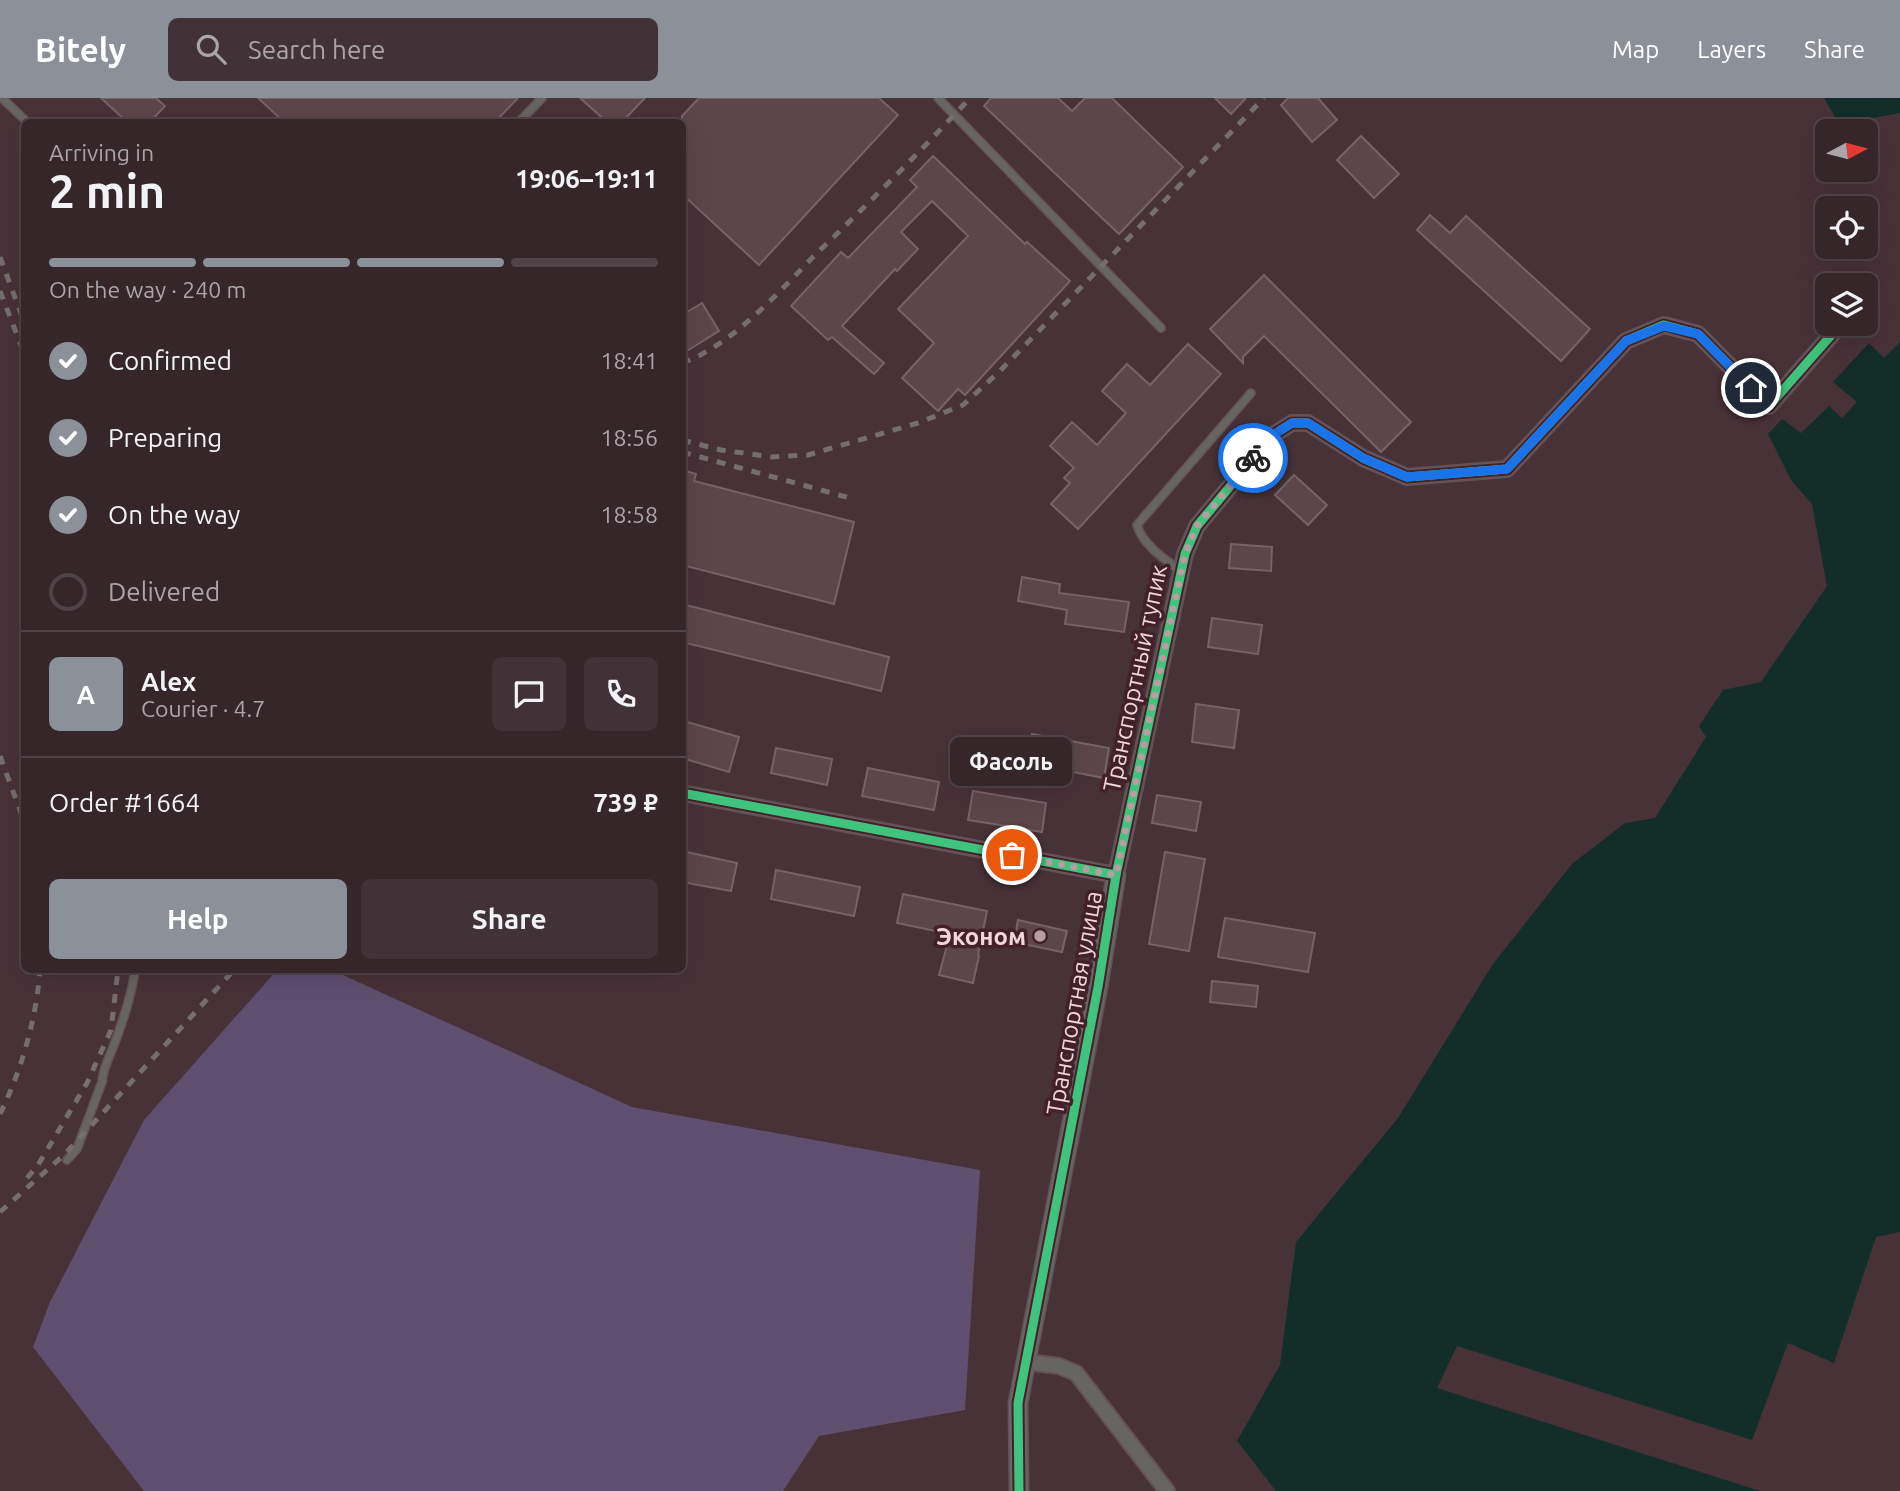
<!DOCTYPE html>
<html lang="en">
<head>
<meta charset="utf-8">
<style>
  :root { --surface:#35262a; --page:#403236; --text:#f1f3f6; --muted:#aaa5a8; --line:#4f4347; --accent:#8c9099 }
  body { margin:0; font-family:Ubuntu,sans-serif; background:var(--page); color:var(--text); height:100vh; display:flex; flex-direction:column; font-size:26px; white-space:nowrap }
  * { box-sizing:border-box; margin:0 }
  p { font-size:23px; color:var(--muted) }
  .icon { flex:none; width:38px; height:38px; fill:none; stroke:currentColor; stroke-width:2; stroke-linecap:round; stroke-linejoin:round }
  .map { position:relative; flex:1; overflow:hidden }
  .panel { position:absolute; left:21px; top:21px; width:665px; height:854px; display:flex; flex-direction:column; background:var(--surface); border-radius:10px; box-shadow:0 7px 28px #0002,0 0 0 2px var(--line) }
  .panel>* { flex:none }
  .needle { width:46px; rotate:83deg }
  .controls { position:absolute; left:1815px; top:21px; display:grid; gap:14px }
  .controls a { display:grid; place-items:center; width:63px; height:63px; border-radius:10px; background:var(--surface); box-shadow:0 7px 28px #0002,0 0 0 2px var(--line); font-size:35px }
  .pin { position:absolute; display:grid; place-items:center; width:60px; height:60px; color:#fff; margin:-30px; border:4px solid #fff; border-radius:50%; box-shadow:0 2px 7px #0007 }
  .courier { position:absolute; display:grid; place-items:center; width:70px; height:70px; margin:-35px; border:5px solid #1a73e8; border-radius:50%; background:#fff; color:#222; box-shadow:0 2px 9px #0007 }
  .bubble { position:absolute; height:49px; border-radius:10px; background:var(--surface); box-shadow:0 7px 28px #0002,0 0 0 2px var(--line); font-size:23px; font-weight:600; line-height:49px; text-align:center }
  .headline em { font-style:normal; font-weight:600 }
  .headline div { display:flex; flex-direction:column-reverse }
  .headline { display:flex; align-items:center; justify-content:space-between; height:119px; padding:0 28px }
  h1 { font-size:46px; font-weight:600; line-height:52px }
  .bar { display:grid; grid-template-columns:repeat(4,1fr); gap:10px 7px; align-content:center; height:84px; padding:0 28px }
  .bar i { height:9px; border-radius:5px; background:var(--line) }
  .bar .selected { background:var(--accent) }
  .bar p { grid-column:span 4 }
  .line { display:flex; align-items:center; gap:18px; padding:0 28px; border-top:2px solid var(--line) }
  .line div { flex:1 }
  .round { display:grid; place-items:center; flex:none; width:74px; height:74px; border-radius:10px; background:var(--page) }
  ol { padding:0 28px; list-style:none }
  li { display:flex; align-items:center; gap:21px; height:77px }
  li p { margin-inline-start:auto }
  li .icon { padding:7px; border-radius:50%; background:var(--accent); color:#fff; stroke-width:4 }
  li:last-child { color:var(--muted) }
  li i { width:38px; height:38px; border:4px solid var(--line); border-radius:50% }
  .button { display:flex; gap:14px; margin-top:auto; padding:14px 28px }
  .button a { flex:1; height:80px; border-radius:10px; background:var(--accent); color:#fff; font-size:28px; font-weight:600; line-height:80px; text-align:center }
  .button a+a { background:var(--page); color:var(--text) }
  header { display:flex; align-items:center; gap:42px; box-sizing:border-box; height:98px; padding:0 35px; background:var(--accent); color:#fff }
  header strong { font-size:33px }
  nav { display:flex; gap:38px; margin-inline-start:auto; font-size:24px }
  .search { width:490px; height:63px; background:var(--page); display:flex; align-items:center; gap:18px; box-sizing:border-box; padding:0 24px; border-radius:10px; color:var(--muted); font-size:26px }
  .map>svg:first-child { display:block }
  .green { fill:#5e4f6f }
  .water { fill:#132d29 }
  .building { fill:#5c464c; stroke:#756367; stroke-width:2 }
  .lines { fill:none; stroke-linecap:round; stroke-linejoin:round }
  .service-casing { stroke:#645157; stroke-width:10 }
  .minor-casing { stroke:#645157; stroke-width:18 }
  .tertiary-casing { stroke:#645157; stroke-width:21 }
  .service { stroke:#676562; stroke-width:7 }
  .minor { stroke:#676562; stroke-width:14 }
  .tertiary { stroke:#676562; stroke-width:18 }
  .rail { stroke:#756e6e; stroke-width:5; stroke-dasharray:9 9; stroke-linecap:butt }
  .cycleway-casing { stroke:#43202a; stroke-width:13 }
  .cycleway { stroke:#40c37c; stroke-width:9 }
  .done { stroke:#b49da3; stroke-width:7; stroke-dasharray:0 12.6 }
  .route { stroke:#1a73e8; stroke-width:9 }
  .poi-dot { fill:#b49da3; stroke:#43202a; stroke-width:2.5 }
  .labels { text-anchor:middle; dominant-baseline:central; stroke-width:7; stroke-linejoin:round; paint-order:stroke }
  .street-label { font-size:24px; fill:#efd7dd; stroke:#43202a }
  .poi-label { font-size:24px; font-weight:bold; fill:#efd7dd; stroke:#43202a; text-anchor:end }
</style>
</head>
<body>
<header>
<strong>Bitely</strong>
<div class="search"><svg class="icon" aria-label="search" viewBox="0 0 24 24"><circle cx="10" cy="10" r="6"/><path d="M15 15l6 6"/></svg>Search here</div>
<nav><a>Map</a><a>Layers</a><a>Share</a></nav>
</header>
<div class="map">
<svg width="1900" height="1393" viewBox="0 0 1900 1393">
  <rect width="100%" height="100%" fill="#473238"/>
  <!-- green -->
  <polygon class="green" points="277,872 332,872 632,1009 980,1072 965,1312 819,1338 783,1393 144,1393 33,1249 50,1204 144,1022"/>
  <!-- water -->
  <g class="water">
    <polygon points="1824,0 1900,0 1900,15 1839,26"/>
    <polygon points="1900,244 1900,1134 1876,1139 1834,1265 1788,1245 1752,1342 1457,1248 1437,1290 1760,1393 1276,1393 1237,1343 1280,1267 1296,1144 1398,1020 1493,866 1572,766 1625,725 1655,720 1706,639 1699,628 1723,592 1761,584 1827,488 1812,406 1791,382 1768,336 1782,321 1801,335 1829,308 1842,320 1857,304 1833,284 1869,245 1884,260"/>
  </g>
  <!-- building -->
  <g class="building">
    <polygon points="101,0 156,0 165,8 150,24 127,24"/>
    <polygon points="258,0 518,0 495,24 284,24"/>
    <polygon points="580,0 645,0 622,24 607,24"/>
    <polygon points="699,0 879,0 898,17 759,167 682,96 682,18"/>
    <polygon points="991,0 1058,0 1072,13 1085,0 1112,0 1183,69 1119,136 984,8"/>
    <polygon points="1215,0 1246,0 1231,16"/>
    <polygon points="1288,0 1318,0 1337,22 1312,44 1281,7"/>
    <polygon points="1361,38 1399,76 1374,100 1337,62"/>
    <polygon points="933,58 1025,146 1027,144 1070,183 965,297 958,291 938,313 902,280 934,245 898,211 968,138 932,103 901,134 918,151 897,173 895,171 842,228 884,265 874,276 832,239 828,242 791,208 841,154 848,160 917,89 910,82"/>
    <polygon points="1430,117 1450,135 1466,118 1590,231 1561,263 1417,132"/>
    <polygon points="1264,177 1411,324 1381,354 1264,238 1243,259 1243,265 1210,231"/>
    <polygon points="702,205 719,233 682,256 682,217"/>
    <polygon points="1188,246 1221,276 1078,431 1051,406 1070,385 1064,380 1074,370 1050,348 1072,324 1097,347 1126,315 1102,293 1127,266 1150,287"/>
    <polygon points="682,372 696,376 694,383 854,424 834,506 682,467"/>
    <polygon points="1294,377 1327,407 1308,427 1275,397"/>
    <polygon points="1231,446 1272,449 1271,473 1229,470"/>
    <polygon points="1022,479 1060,486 1059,495 1129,504 1124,534 1065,526 1067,512 1018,503"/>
    <polygon points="682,506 889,559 881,593 682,544"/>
    <polygon points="1212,520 1262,527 1258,556 1208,549"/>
    <polygon points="1196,606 1239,612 1234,650 1192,644"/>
    <polygon points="687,624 739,639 729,674 682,660 682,639"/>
    <polygon points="1032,636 1109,650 1104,680 1026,665"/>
    <polygon points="776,650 832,661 827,687 771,675"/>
    <polygon points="868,670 939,684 934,712 862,698"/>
    <polygon points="973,693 1046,705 1042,734 968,722"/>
    <polygon points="1157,697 1201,704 1196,733 1152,725"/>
    <polygon points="682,753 737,765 731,793 682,784"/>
    <polygon points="1165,754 1205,761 1189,853 1149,846"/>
    <polygon points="776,772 860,789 854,818 771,801"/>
    <polygon points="903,796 987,813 978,857 979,858 973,885 939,877 950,836 897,825"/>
    <polygon points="1225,820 1315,835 1308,874 1218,859"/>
    <polygon points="1018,822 1067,833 1062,854 1014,844"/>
    <polygon points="1212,883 1258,888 1256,909 1210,904"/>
  </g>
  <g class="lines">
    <!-- service casing -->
    <g class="service-casing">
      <g id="service">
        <polyline points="2,0 27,24"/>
        <polyline points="938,0 1161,230"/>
        <polyline points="519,24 542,0"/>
        <path d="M1181 473C1165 462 1142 446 1137 427L1251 295"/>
        <path d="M67 1062 77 1051 102 984C103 970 109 960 114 947 123 923 132 896 135 872"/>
      </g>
    </g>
    <!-- minor casing -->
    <g class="minor-casing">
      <g id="minor">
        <polyline points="682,695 1116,777 1185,456 1197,428 1273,337 1292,325 1308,325 1363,360 1407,379 1507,371 1626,243 1664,227 1698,236 1769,308 1841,226"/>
        <polyline points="1027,1264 1059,1268 1076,1275 1167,1393"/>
      </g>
    </g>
    <!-- tertiary casing -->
    <g class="tertiary-casing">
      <polyline id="tertiary" points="1019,1393 1018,1305 1098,889 1116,777"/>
    </g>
    <!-- service -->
    <use href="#service" class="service"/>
    <!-- minor -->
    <use href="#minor" class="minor"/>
    <!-- tertiary -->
    <use href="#tertiary" class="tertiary"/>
    <!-- rail -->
    <g class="rail">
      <polyline points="0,159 24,224"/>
      <polyline points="0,193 24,255"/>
      <path d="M682 265C731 248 779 194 815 157 868 106 920 54 970 0"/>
      <polyline points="682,342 721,352 772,359 808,357 918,325 963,307 1000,273 1264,0"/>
      <polyline points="682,354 850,400"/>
      <polyline points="0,658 24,723"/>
      <path d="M0 1016C22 971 36 922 40 872"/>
      <polyline points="27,1080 38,1067 87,985 111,932 118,872"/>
      <polyline points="0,1114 66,1055 234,872"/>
    </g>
    <!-- cycleway casing -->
    <g class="cycleway-casing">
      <g id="cycleway">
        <polyline points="682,695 1116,777"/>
        <polyline points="1019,1393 1018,1305 1098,889 1116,777 1185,456 1197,428 1273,337 1292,325 1308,325 1363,360 1407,379 1507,371 1626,243 1664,227 1698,236 1769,308 1841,226"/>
      </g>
    </g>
    <!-- cycleway -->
    <use href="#cycleway" class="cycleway"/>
  </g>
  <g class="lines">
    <!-- done -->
    <polyline class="done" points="1012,757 1116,777 1185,456 1197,428 1253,360"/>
    <!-- route -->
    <polyline class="route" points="1253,360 1273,337 1292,325 1308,325 1363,360 1407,379 1507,371 1626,243 1664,228 1698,236 1751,290"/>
  </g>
  <!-- markers -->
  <circle class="poi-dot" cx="1040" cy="838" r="7"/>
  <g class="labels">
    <!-- street labels -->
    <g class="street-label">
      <text transform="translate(1135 580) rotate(-78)">Транспортный тупик</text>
      <text transform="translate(1074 905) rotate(-80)">Транспортная улица</text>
    </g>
    <!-- poi labels -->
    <g class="poi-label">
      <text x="1026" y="838">Эконом</text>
    </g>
  </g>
</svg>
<div class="controls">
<a><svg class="needle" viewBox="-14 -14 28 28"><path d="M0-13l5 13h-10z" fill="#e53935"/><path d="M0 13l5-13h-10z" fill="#aaa5a8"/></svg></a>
<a><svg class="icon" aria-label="locate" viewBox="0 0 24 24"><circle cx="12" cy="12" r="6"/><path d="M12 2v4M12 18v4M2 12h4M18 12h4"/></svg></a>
<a><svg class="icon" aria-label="layers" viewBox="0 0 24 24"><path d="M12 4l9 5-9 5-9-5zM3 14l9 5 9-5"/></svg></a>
</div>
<div class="pin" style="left:1012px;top:757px;background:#ea580c"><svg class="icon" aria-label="bag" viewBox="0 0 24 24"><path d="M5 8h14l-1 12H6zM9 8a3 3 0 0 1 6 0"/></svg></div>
<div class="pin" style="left:1751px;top:290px;background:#1f2937"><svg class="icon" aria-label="home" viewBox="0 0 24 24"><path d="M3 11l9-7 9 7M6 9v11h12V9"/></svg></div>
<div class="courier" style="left:1253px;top:360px"><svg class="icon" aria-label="bike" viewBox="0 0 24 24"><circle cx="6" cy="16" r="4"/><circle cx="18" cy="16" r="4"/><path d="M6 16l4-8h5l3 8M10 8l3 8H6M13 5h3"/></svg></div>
<div class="bubble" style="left:950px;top:639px;width:122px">Фасоль</div>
<section class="panel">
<div class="headline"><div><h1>2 min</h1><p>Arriving in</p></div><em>19:06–19:11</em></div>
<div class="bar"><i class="selected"></i><i class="selected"></i><i class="selected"></i><i></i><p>On the way · 240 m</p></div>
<ol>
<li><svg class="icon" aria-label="check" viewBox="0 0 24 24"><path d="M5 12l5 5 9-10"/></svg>Confirmed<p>18:41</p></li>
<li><svg class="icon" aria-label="check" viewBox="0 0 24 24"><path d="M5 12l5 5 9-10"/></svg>Preparing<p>18:56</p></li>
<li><svg class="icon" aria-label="check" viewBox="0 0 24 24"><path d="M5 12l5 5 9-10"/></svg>On the way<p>18:58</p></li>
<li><i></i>Delivered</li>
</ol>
<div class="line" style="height:126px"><b class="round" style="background:var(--accent);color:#fff">A</b><div><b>Alex</b><p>Courier · 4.7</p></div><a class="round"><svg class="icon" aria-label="chat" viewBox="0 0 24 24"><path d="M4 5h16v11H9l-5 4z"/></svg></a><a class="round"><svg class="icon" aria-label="phone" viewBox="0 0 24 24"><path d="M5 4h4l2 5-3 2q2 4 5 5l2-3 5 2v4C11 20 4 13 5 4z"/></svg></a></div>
<div class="line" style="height:91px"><div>Order #1664</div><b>739 ₽</b></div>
<div class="button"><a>Help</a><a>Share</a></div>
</section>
</div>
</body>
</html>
